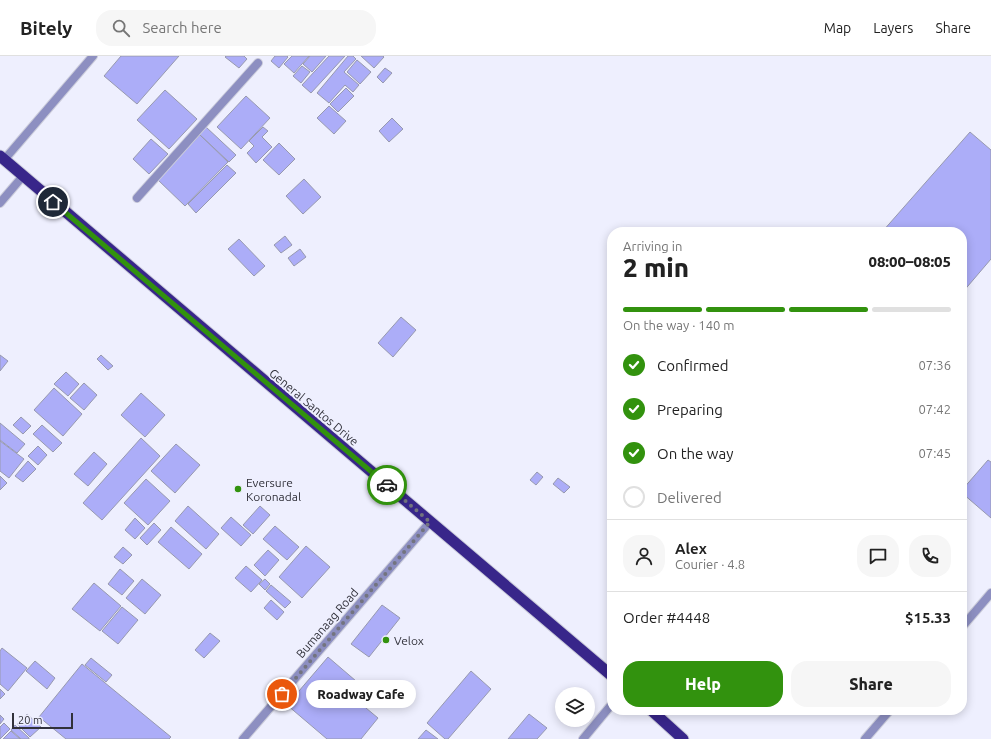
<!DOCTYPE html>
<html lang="en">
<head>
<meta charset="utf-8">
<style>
  :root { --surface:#fff; --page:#f6f6f6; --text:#222; --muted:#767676; --line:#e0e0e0; --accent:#32920e }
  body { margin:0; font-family:Ubuntu,sans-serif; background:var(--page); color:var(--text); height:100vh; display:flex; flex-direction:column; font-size:15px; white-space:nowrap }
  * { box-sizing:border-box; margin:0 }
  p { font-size:13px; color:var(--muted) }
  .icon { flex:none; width:22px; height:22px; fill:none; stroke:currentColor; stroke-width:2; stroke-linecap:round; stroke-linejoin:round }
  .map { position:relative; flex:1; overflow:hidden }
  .panel { position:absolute; left:607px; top:171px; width:360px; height:488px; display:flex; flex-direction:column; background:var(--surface); border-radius:16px; box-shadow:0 2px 10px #0003 }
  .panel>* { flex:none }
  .controls { position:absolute; left:555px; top:631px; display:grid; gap:8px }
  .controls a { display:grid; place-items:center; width:40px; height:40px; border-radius:50%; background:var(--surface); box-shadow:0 2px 10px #0003; font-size:20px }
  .scale { position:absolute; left:12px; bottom:10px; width:61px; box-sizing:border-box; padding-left:4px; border:2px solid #31313a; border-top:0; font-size:11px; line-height:14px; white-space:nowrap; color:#31313a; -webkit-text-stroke:3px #eeeffe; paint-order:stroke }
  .pin { position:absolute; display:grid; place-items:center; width:34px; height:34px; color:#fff; margin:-17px; border:2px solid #fff; border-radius:50%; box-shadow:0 1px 4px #0007 }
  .courier { position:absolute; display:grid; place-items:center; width:40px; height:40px; margin:-20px; border:3px solid #32920e; border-radius:50%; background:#fff; color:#222; box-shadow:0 1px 5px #0007 }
  .bubble { position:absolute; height:28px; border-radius:14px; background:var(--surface); box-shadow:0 2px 10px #0003; font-size:13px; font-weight:800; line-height:28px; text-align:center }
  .headline em { font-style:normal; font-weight:800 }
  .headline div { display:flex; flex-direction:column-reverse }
  .headline { display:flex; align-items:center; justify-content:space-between; height:68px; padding:0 16px }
  h1 { font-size:26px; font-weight:800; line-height:30px }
  .bar { display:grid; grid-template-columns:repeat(4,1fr); gap:6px 4px; align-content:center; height:48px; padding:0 16px }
  .bar i { height:5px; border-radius:3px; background:var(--line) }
  .bar .current { background:var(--accent) }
  .bar p { grid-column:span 4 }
  .line { display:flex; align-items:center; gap:10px; padding:0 16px; border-top:1px solid var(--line) }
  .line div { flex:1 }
  .round { display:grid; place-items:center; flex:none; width:42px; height:42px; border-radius:16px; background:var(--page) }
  ol { padding:0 16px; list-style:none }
  li { display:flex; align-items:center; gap:12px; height:44px }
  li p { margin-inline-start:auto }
  li .icon { padding:4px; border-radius:50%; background:var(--accent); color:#fff; stroke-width:4 }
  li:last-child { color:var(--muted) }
  li i { width:22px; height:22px; border:2px solid var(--line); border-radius:50% }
  .primary-button { display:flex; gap:8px; margin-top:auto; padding:8px 16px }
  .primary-button a { flex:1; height:46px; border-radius:16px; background:var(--accent); color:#fff; font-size:16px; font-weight:800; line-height:46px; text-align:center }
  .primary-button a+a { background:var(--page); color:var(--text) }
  header { display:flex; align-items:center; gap:24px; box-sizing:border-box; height:56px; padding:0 20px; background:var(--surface); border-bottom:1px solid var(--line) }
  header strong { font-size:19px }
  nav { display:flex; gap:22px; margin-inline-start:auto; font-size:14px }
  .search { width:280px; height:36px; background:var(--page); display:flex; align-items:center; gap:10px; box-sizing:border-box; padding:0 14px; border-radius:16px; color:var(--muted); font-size:15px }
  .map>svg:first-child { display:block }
  .building { fill:#acadf8; stroke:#9799af }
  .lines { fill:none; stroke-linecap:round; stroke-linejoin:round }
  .minor-casing { stroke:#cccddb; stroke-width:10 }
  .tertiary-casing { stroke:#cccddb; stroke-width:10 }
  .trunk-casing { stroke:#cccddb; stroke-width:13 }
  .minor { stroke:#8d8fc1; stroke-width:8 }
  .tertiary { stroke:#8d8fc1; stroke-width:8 }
  .trunk { stroke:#38268a; stroke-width:11 }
  .done { stroke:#73747f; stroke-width:4; stroke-dasharray:0 7.2 }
  .route { stroke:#32920e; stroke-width:5 }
  .poi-dot { fill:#32920e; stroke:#eeeffe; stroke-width:1.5 }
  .labels { text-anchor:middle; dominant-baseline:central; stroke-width:3.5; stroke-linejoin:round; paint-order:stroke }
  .street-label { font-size:12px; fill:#31313a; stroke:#eeeffe }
  .poi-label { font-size:12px; fill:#31313a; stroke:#eeeffe; text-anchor:start }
</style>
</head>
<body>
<header>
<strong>Bitely</strong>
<div class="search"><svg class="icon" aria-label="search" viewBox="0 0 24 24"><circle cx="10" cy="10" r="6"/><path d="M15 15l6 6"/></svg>Search here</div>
<nav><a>Map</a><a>Layers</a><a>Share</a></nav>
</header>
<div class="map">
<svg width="991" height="683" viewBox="0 0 991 683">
  <rect width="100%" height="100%" fill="#eeeffe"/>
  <!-- building -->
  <g class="building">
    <polygon points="121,0 179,0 137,48 104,20"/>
    <polygon points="226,0 244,0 247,3 239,12 225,1"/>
    <polygon points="275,0 287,0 288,1 279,12 271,5"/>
    <polygon points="292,0 309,0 294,17 284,8"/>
    <polygon points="310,0 326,0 312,16 303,8"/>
    <polygon points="329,0 345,0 311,37 302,29"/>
    <polygon points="348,0 353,0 356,3 344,16 359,29 353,36 345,29 329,47 317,37"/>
    <polygon points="361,0 383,0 384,1 374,12"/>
    <polygon points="357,4 371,16 360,28 347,16"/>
    <polygon points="302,10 310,16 301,27 293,20"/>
    <polygon points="385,12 392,17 383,27 377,21"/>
    <polygon points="346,32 354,40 338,56 330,48"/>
    <polygon points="165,34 197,63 169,93 137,64"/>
    <polygon points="246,40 270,62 241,93 217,71"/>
    <polygon points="329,50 346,65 334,78 317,62"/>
    <polygon points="392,62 403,73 389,86 379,75"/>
    <polygon points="206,71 236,99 229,106 199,78"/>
    <polygon points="263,71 268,75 262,81 272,91 256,107 247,97 254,90 249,85"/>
    <polygon points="970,76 991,94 991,203 962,237 962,176 882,176"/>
    <polygon points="200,79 228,106 185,150 157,123"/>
    <polygon points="151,83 168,98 149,118 133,103"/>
    <polygon points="279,87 295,103 279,119 263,104"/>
    <polygon points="227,109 236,117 196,157 188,148"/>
    <polygon points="304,123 321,141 303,158 286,140"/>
    <polygon points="285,180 292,189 281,197 274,189"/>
    <polygon points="239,183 265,210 254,220 228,193"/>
    <polygon points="300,193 306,201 294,210 288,202"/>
    <polygon points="401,261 416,274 393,301 378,287"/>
    <polygon points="0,299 8,305 0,315"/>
    <polygon points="101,299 113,310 108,314 97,303"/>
    <polygon points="66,316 79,328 68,340 54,328"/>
    <polygon points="84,327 97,339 84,354 70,342"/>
    <polygon points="54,332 82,358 63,380 34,354"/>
    <polygon points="141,337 165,359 145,381 121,359"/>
    <polygon points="21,361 31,370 23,378 13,369"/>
    <polygon points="0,367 25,388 17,397 0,384"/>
    <polygon points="42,369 62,387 53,396 33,378"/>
    <polygon points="141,382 160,400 102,464 83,447"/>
    <polygon points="0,385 24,403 9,422 0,415"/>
    <polygon points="176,388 200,409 175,437 151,415"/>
    <polygon points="38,390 47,399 38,409 28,400"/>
    <polygon points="94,396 107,408 88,430 74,418"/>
    <polygon points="988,404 991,406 991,462 962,437 962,434"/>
    <polygon points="28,405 36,413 23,426 15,420"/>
    <polygon points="537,416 543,421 536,429 530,424"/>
    <polygon points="0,420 7,427 0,434"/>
    <polygon points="558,422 570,431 564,437 553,428"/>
    <polygon points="146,423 170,445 148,469 124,447"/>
    <polygon points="188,450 219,478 206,493 175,465"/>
    <polygon points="260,450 270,459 253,478 243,469"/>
    <polygon points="231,461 251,479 241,490 221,472"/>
    <polygon points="135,462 145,472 135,483 125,474"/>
    <polygon points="154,467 161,474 147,489 140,482"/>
    <polygon points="275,470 299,491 287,504 263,483"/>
    <polygon points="171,471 202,498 189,513 158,486"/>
    <polygon points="306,490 330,511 302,542 279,521"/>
    <polygon points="123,491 132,499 123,508 114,501"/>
    <polygon points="268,494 279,504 265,520 254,509"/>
    <polygon points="246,510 262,524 251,536 235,522"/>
    <polygon points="120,513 134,525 122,539 108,528"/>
    <polygon points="142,523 161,539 145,558 126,542"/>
    <polygon points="265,523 270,528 265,534 259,528"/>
    <polygon points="94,527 121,550 100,575 72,553"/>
    <polygon points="271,529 291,546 285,552 266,535"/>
    <polygon points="271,544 284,556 277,564 264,552"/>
    <polygon points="382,549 400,562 369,601 351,588"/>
    <polygon points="122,551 138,564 118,588 102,575"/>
    <polygon points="210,577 220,585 204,602 195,594"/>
    <polygon points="2,592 27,612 8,635 0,628 0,595"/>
    <polygon points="328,601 363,631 354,642 378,662 361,683 327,683 287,649"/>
    <polygon points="91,602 112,619 106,626 85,609"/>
    <polygon points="35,605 55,622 47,633 26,615"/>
    <polygon points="82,608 171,681 169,683 66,683 39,661"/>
    <polygon points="471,615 491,633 448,683 445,683 427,667"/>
    <polygon points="0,633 5,638 0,643"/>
    <polygon points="27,658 41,671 30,681 17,668"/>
    <polygon points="529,658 547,672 537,683 508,683"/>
    <polygon points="0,659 4,663 0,668"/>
    <polygon points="4,667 10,673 0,683 0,671"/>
    <polygon points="15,669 29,682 29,683 21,683 11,674"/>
    <polygon points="426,674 438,683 418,683"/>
    <polygon points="11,675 20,683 3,683"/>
  </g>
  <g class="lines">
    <!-- minor casing -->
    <g class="minor-casing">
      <g id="minor">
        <polyline points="4,104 93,0"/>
        <polyline points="137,142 258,7"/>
        <polyline points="0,147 23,120"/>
        <polyline points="243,683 430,466"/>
        <polyline points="583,683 612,648"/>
      </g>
    </g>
    <!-- tertiary casing -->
    <g class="tertiary-casing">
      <g id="tertiary">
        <polyline points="962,571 991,537"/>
        <polyline points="865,683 890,654"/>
      </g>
    </g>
    <!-- trunk casing -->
    <g class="trunk-casing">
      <g id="trunk">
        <polyline points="0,100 612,620"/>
        <polyline points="651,654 683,683"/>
      </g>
    </g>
    <!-- minor -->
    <use href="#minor" class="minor"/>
    <!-- tertiary -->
    <use href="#tertiary" class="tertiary"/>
    <!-- trunk -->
    <use href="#trunk" class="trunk"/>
  </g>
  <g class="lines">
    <!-- done -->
    <polyline class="done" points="282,638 430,466 387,429"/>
    <!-- route -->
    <polyline class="route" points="53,146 387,429"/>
  </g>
  <!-- markers -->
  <g class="poi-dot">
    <circle cx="238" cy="433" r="4"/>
    <circle cx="386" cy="584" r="4"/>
  </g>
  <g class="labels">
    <!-- street labels -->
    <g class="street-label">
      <text transform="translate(314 351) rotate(40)">General Santos Drive</text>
      <text transform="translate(327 567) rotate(-49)">Bumanaag Road</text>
    </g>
    <!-- poi labels -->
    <g class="poi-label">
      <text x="246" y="426">Eversure<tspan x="246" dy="14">Koronadal</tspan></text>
      <text x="394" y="584">Velox</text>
    </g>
  </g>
</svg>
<div class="controls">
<a><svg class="icon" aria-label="layers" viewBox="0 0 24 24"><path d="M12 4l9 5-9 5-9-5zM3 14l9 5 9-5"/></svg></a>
</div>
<div class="scale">20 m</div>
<div class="pin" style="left:282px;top:638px;background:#ea580c"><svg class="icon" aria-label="bag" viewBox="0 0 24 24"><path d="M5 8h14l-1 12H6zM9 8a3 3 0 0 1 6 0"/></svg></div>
<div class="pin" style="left:53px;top:146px;background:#1f2937"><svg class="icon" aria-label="home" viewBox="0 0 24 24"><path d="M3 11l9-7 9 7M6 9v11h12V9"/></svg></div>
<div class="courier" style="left:387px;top:429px"><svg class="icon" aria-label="car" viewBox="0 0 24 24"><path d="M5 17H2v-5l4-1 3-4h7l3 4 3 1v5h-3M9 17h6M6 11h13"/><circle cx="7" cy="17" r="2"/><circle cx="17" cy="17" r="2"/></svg></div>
<div class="bubble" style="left:306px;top:624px;width:110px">Roadway Cafe</div>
<section class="panel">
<div class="headline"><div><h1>2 min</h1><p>Arriving in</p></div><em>08:00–08:05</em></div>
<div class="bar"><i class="current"></i><i class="current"></i><i class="current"></i><i></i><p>On the way · 140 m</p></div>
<ol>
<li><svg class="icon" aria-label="check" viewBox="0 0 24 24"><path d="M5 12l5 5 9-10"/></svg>Confirmed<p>07:36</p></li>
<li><svg class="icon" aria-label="check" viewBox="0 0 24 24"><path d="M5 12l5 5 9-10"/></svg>Preparing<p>07:42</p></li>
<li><svg class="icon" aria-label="check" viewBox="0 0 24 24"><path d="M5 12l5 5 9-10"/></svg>On the way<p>07:45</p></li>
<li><i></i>Delivered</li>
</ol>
<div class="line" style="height:72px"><a class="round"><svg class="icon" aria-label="person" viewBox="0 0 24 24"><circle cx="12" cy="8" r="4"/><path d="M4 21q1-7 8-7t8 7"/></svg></a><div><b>Alex</b><p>Courier · 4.8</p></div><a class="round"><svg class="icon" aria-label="chat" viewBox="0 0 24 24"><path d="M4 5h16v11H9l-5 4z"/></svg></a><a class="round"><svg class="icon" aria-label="phone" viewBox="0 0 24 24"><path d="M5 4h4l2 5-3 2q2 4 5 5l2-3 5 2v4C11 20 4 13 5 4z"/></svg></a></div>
<div class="line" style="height:52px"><div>Order #4448</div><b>$15.33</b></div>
<div class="primary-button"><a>Help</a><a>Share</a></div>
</section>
</div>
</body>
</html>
